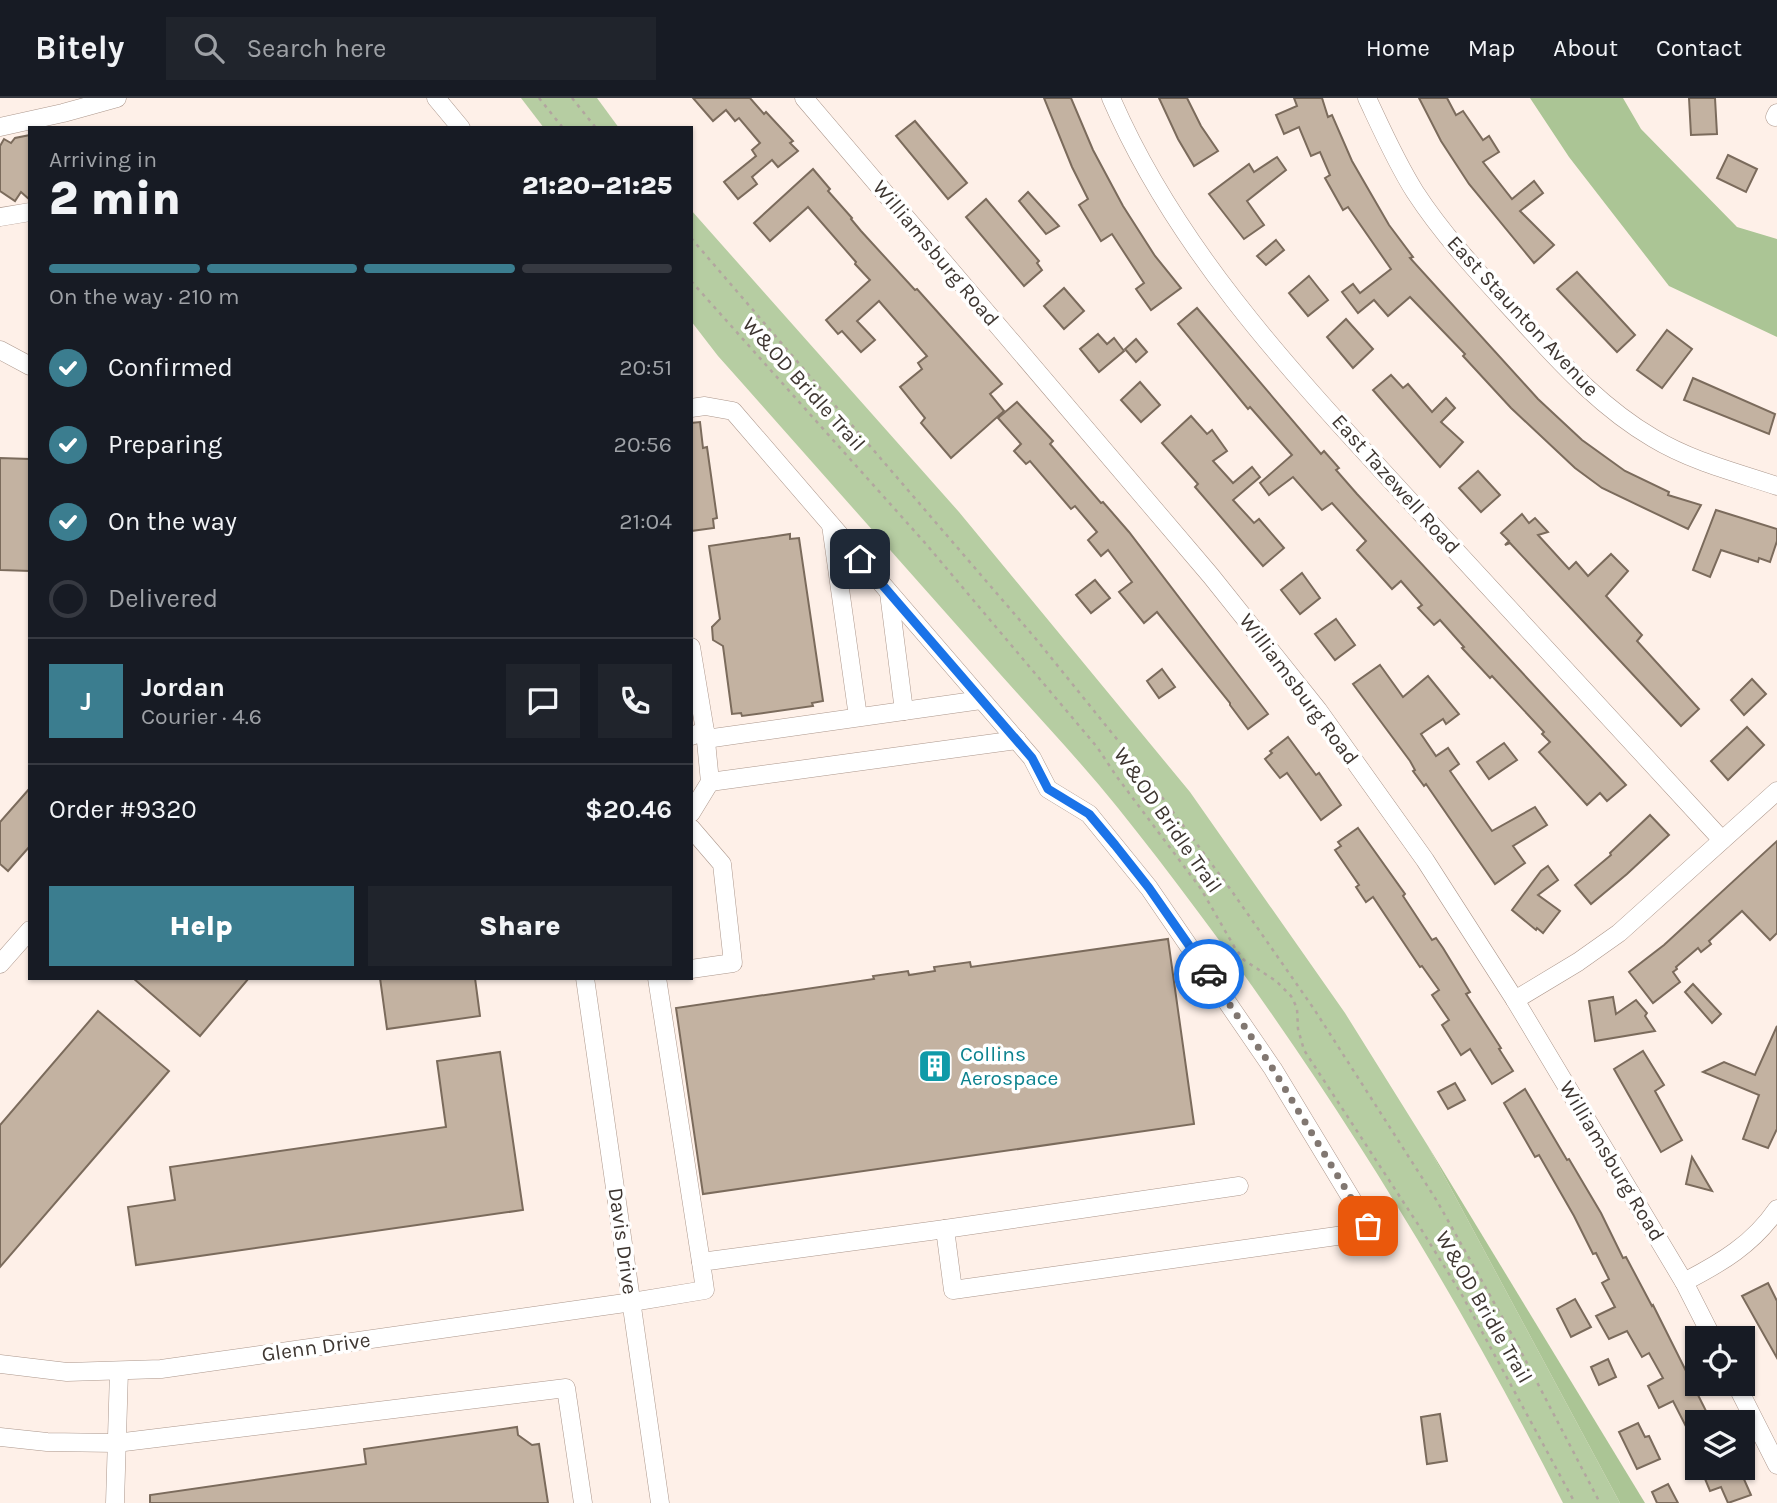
<!DOCTYPE html>
<html lang="en">
<head>
<meta charset="utf-8">
<style>
  :root { --surface:#171b24; --page:#20242c; --text:#f1f3f6; --muted:#9ea1a6; --line:#363941; --accent:#3b7d8f }
  body { margin:0; font-family:Karla,sans-serif; background:var(--page); color:var(--text); height:100vh; display:flex; flex-direction:column; font-size:26px; white-space:nowrap }
  * { box-sizing:border-box; margin:0 }
  p { font-size:23px; color:var(--muted) }
  .icon { flex:none; width:38px; height:38px; fill:none; stroke:currentColor; stroke-width:2; stroke-linecap:round; stroke-linejoin:round }
  .map { position:relative; flex:1; overflow:hidden }
  .drawer { position:absolute; left:28px; top:28px; width:665px; height:854px; display:flex; flex-direction:column; background:var(--surface); border-radius:0px; box-shadow:0 2px 5px #0004 }
  .drawer>* { flex:none }
  .fabs { position:absolute; left:1685px; top:1228px; display:grid; gap:14px }
  .fabs a { display:grid; place-items:center; width:70px; height:70px; border-radius:0px; background:var(--surface); box-shadow:0 2px 5px #0004; font-size:35px }
  .pin { position:absolute; display:grid; place-items:center; width:60px; height:60px; color:#fff; margin:-30px; border-radius:14px; box-shadow:0 4px 10px #0006 }
  .courier { position:absolute; display:grid; place-items:center; width:70px; height:70px; margin:-35px; border:5px solid #1a73e8; border-radius:50%; background:#fff; color:#222; box-shadow:0 2px 9px #0007 }
  .summary em { font-style:normal; font-weight:800 }
  .summary div { display:flex; flex-direction:column-reverse }
  .summary { display:flex; align-items:center; justify-content:space-between; height:119px; padding:0 21px }
  h1 { font-size:46px; font-weight:800; line-height:52px }
  .bar { display:grid; grid-template-columns:repeat(4,1fr); gap:10px 7px; align-content:center; height:84px; padding:0 21px }
  .bar i { height:9px; border-radius:5px; background:var(--line) }
  .bar .on { background:var(--accent) }
  .bar p { grid-column:span 4 }
  .line { display:flex; align-items:center; gap:18px; padding:0 21px; border-top:2px solid var(--line) }
  .line div { flex:1 }
  .round { display:grid; place-items:center; flex:none; width:74px; height:74px; border-radius:0px; background:var(--page) }
  ol { padding:0 21px; list-style:none }
  li { display:flex; align-items:center; gap:21px; height:77px }
  li p { margin-inline-start:auto }
  li .icon { padding:7px; border-radius:50%; background:var(--accent); color:#fff; stroke-width:4 }
  li:last-child { color:var(--muted) }
  li i { width:38px; height:38px; border:4px solid var(--line); border-radius:50% }
  .cta { display:flex; gap:14px; margin-top:auto; padding:14px 21px }
  .cta a { flex:1; height:80px; border-radius:0px; background:var(--accent); color:#fff; font-size:28px; font-weight:800; line-height:80px; text-align:center }
  .cta a+a { background:var(--page); color:var(--text) }
  header { display:flex; align-items:center; gap:42px; box-sizing:border-box; height:98px; padding:0 35px; background:var(--surface); border-bottom:2px solid var(--line) }
  header strong { font-size:33px }
  nav { display:flex; gap:38px; margin-inline-start:auto; font-size:24px }
  .search { width:490px; height:63px; background:var(--page); display:flex; align-items:center; gap:18px; box-sizing:border-box; padding:0 24px; border-radius:0px; color:var(--muted); font-size:26px }
  .map>svg:first-child { display:block }
  .green { fill:#b6cda2 }
  .forest { fill:#abc595 }
  .building { fill:#c3b2a1; stroke:#7b6b5c; stroke-width:2 }
  .lines { fill:none; stroke-linecap:round; stroke-linejoin:round }
  .minor-casing { stroke:#ac978c; stroke-width:19 }
  .path { stroke:#b2a69f; stroke-width:2.5; stroke-dasharray:3.5 5; stroke-linecap:butt }
  .minor { stroke:#fff; stroke-width:18 }
  .done { stroke:#817771; stroke-width:7; stroke-dasharray:0 12.6 }
  .route { stroke:#1a73e8; stroke-width:9 }
  .labels { text-anchor:middle; dominant-baseline:central; stroke-width:7; stroke-linejoin:round; paint-order:stroke }
  .street-label { font-size:21px; fill:#3e3631; stroke:#fff }
  .culture-label { font-size:21px; fill:#0d838f; stroke:#fff; text-anchor:start }
</style>
</head>
<body>
<header>
<strong>Bitely</strong>
<div class="search"><svg class="icon" aria-label="search" viewBox="0 0 24 24"><circle cx="10" cy="10" r="6"/><path d="M15 15l6 6"/></svg>Search here</div>
<nav><a>Home</a><a>Map</a><a>About</a><a>Contact</a></nav>
</header>
<div class="map">
<svg width="1777" height="1405" viewBox="0 0 1777 1405">
  <rect width="100%" height="100%" fill="#fef0e8"/>
  <!-- green -->
  <g class="green">
    <polygon points="521,0 597,0 619,30 544,30"/>
    <path d="M691 112 959 414 1190 694 1345 915 1428 1048 1620 1405H1563C1439 1160 1290 925 1118 710 1076 658 1029 609 985 559 896 459 807 358 718 258L691 223Z"/>
  </g>
  <!-- forest -->
  <g class="forest">
    <polygon points="1530,0 1623,0 1641,31 1737,129 1777,141 1777,239 1669,188 1569,59"/>
    <polygon points="1428,1048 1645,1405 1620,1405"/>
  </g>
  <!-- building -->
  <g class="building">
    <polygon points="693,0 750,0 764,16 766,14 793,43 790,45 798,53 778,69 772,62 752,79 757,86 738,101 724,84 756,58 752,52 760,45 739,20 735,23 726,12 713,23"/>
    <polygon points="1044,0 1071,0 1093,52 1123,108 1155,158 1181,190 1151,212 1136,191 1144,185 1112,136 1101,143 1079,107 1088,101 1072,69"/>
    <polygon points="1159,0 1187,0 1201,28 1218,53 1194,68 1178,41"/>
    <polygon points="1294,0 1322,0 1328,19 1332,17 1352,63 1389,127 1413,159 1410,160 1538,301 1582,342 1625,373 1669,394 1668,397 1701,407 1688,431 1602,390 1575,370 1511,310 1463,258 1465,256 1410,199 1388,218 1374,202 1358,215 1342,194 1353,186 1360,195 1391,171 1348,109 1343,112 1325,80 1330,77 1320,54 1311,58 1299,29 1284,36 1276,17 1297,8"/>
    <polygon points="1419,0 1447,0 1456,17 1463,13 1483,42 1489,38 1499,54 1483,64 1512,101 1534,83 1543,95 1520,113 1554,147 1534,165 1469,86 1441,43"/>
    <polygon points="1689,0 1715,0 1717,36 1691,37"/>
    <polygon points="915,23 967,85 948,101 896,38"/>
    <polygon points="30,37 30,102 21,94 15,103 0,93 0,48 4,41 11,45 15,40"/>
    <polygon points="1728,57 1757,71 1746,94 1717,80"/>
    <polygon points="1277,59 1286,72 1247,103 1264,127 1244,141 1209,96 1249,66 1254,74"/>
    <polygon points="813,71 830,91 828,93 852,120 851,121 861,133 915,192 917,191 1002,286 990,296 1004,313 951,360 921,325 925,320 900,289 922,271 918,265 927,258 879,203 857,223 875,242 861,254 842,233 838,236 826,222 870,182 855,166 856,164 808,109 770,143 754,125"/>
    <polygon points="1028,94 1059,128 1046,136 1019,103"/>
    <polygon points="986,101 1039,163 1037,165 1042,172 1024,188 966,119"/>
    <polygon points="1276,142 1284,152 1266,167 1257,158"/>
    <polygon points="1577,174 1635,237 1617,254 1557,191"/>
    <polygon points="1309,178 1328,202 1308,218 1289,195"/>
    <polygon points="1064,190 1084,213 1064,231 1044,208"/>
    <polygon points="1197,210 1321,356 1324,353 1339,370 1336,372 1357,396 1626,687 1607,703 1600,695 1587,707 1539,654 1550,644 1542,636 1544,634 1492,578 1490,580 1462,550 1464,549 1440,522 1434,527 1418,510 1422,507 1401,483 1392,491 1357,452 1366,443 1332,405 1322,412 1293,379 1269,397 1260,385 1292,357 1250,309 1248,311 1178,226"/>
    <polygon points="1346,221 1373,251 1353,270 1327,239"/>
    <polygon points="1667,232 1692,251 1662,290 1637,272"/>
    <polygon points="1098,236 1107,246 1114,240 1124,253 1099,274 1080,251"/>
    <polygon points="1136,241 1147,254 1136,264 1125,251"/>
    <polygon points="1391,277 1403,290 1408,286 1432,314 1446,300 1455,310 1441,324 1463,344 1440,369 1373,292"/>
    <polygon points="1693,280 1775,316 1769,336 1684,302"/>
    <polygon points="1140,284 1160,307 1141,324 1121,302"/>
    <polygon points="1017,304 1053,343 1050,346 1101,405 1103,404 1129,434 1268,616 1248,631 1230,607 1230,605 1157,514 1144,525 1119,494 1132,484 1108,452 1101,458 1088,442 1097,434 1075,408 1071,411 1030,363 1026,366 1014,353 1021,346 998,320"/>
    <polygon points="1191,318 1207,336 1212,332 1227,353 1213,363 1233,385 1252,369 1260,379 1233,402 1254,425 1259,421 1284,450 1263,468 1195,389 1198,386 1162,345"/>
    <polygon points="700,324 703,350 707,349 717,420 713,421 714,430 691,433 691,325"/>
    <polygon points="0,360 30,361 30,473 0,472"/>
    <polygon points="1478,373 1500,397 1481,414 1459,390"/>
    <polygon points="1716,412 1777,431 1777,443 1770,464 1759,460 1758,464 1721,452 1710,479 1693,472"/>
    <polygon points="1522,416 1529,425 1535,420 1548,434 1538,437 1569,471 1576,464 1588,478 1611,456 1628,473 1606,498 1642,537 1637,543 1699,611 1681,628 1510,445 1505,447 1509,443 1501,435"/>
    <polygon points="790,436 790,441 799,440 823,603 812,605 813,608 742,618 741,615 732,616 723,548 713,542 712,529 720,521 709,448"/>
    <polygon points="1302,475 1320,500 1300,516 1281,492"/>
    <polygon points="1095,482 1110,500 1091,515 1076,497"/>
    <polygon points="1336,521 1355,547 1335,562 1315,536"/>
    <polygon points="1380,567 1403,599 1428,578 1459,616 1446,626 1443,621 1421,636 1436,658 1448,650 1459,666 1450,673 1492,733 1535,709 1547,727 1513,748 1525,765 1495,786 1426,686 1424,688 1413,673 1415,672 1410,663 1353,586"/>
    <polygon points="1162,571 1175,589 1159,600 1147,583"/>
    <polygon points="1752,581 1766,596 1744,617 1731,602"/>
    <polygon points="1747,629 1764,647 1728,682 1711,663"/>
    <polygon points="1288,639 1316,677 1319,675 1341,707 1321,722 1287,675 1280,680 1265,661 1272,655 1270,653"/>
    <polygon points="1504,645 1517,662 1489,681 1477,664"/>
    <polygon points="30,690 30,748 8,773 0,766 0,724"/>
    <polygon points="1650,717 1669,737 1627,776 1591,806 1575,787 1611,757 1610,755"/>
    <polygon points="1358,730 1405,796 1403,798 1432,842 1436,840 1443,850 1470,894 1466,896 1501,950 1499,951 1513,973 1492,986 1470,951 1461,957 1442,927 1449,922 1432,897 1439,892 1422,868 1420,869 1373,799 1366,804 1356,789 1359,787 1335,752 1341,748 1338,744"/>
    <polygon points="1777,743 1777,835 1770,842 1742,813 1709,843 1711,846 1701,854 1698,850 1676,869 1677,871 1673,874 1680,884 1653,905 1629,874 1664,847"/>
    <polygon points="1548,768 1558,782 1538,797 1560,813 1543,835 1537,830 1536,832 1512,812 1541,773"/>
    <polygon points="1168,841 1194,1026 703,1096 676,910 874,881 873,878 908,873 909,877 935,873 934,869 970,864 971,869"/>
    <polygon points="133,880 249,880 200,938"/>
    <polygon points="380,880 475,880 480,918 387,931"/>
    <polygon points="1693,886 1721,916 1712,925 1685,894"/>
    <polygon points="1613,899 1616,916 1636,902 1647,915 1645,918 1655,933 1595,943 1589,903"/>
    <polygon points="98,913 169,973 0,1169 0,1027"/>
    <polygon points="1777,928 1777,1031 1768,1050 1743,1041 1759,997 1703,974 1724,964 1755,977"/>
    <polygon points="1643,953 1664,987 1655,993 1682,1042 1661,1054 1614,971"/>
    <polygon points="500,954 523,1112 136,1167 128,1109 175,1102 170,1069 446,1029 437,963"/>
    <polygon points="1455,985 1465,1002 1448,1011 1438,994"/>
    <polygon points="1525,991 1567,1062 1569,1061 1601,1115 1623,1160 1626,1159 1652,1208 1653,1207 1712,1325 1698,1325 1698,1352 1673,1303 1659,1310 1648,1288 1663,1280 1649,1255 1642,1259 1627,1233 1609,1241 1596,1218 1615,1209 1602,1185 1609,1181 1596,1155 1593,1156 1574,1118 1539,1057 1535,1059 1504,1005"/>
    <polygon points="1692,1059 1712,1093 1686,1086"/>
    <polygon points="1768,1185 1777,1203 1777,1260 1742,1198"/>
    <polygon points="1575,1201 1591,1229 1571,1239 1557,1211"/>
    <polygon points="1608,1261 1616,1279 1599,1287 1591,1269"/>
    <polygon points="1440,1316 1447,1363 1427,1366 1421,1319"/>
    <polygon points="1638,1325 1645,1339 1649,1338 1660,1361 1637,1371 1619,1334"/>
    <polygon points="517,1329 518,1337 532,1347 539,1346 548,1405 150,1405 150,1397 366,1366 364,1351"/>
    <polygon points="1717,1370 1739,1370 1751,1397 1728,1405 1721,1389 1710,1393 1703,1376"/>
    <polygon points="1668,1386 1678,1405 1657,1405 1652,1394"/>
  </g>
  <g class="lines">
    <!-- minor casing -->
    <g class="minor-casing">
      <g id="minor">
        <polyline points="436,0 461,30"/>
        <polyline points="804,0 1211,478 1318,612 1425,762 1515,902 1684,1184 1713,1241"/>
        <path d="M1111 0C1180 160 1304 287 1420 414 1521 523 1622 632 1722 742"/>
        <path d="M1367 0C1382 32 1396 64 1415 94 1447 143 1488 185 1527 228 1565 270 1605 312 1653 340 1691 363 1735 374 1777 388"/>
        <polyline points="1775,19 1777,15"/>
        <polyline points="0,29 63,15 117,0"/>
        <polyline points="0,119 30,114"/>
        <polyline points="0,252 30,268"/>
        <polyline points="831,427 858,619"/>
        <polyline points="889,495 904,613"/>
        <polyline points="691,549 705,633"/>
        <polyline points="691,638 705,633 710,684 691,715"/>
        <polyline points="706,641 981,602"/>
        <polyline points="710,684 1017,642"/>
        <polyline points="691,730 722,766 733,865 691,871"/>
        <polyline points="0,866 30,832"/>
        <polyline points="585,880 660,1405"/>
        <polyline points="657,880 701,1164"/>
        <polyline points="1515,902 1578,864 1619,835 1777,693"/>
        <polyline points="945,1131 1239,1088"/>
        <path d="M1684 1184C1721 1165 1753 1146 1777 1111"/>
        <polyline points="0,1266 67,1274 161,1271 632,1204 705,1192 701,1164 945,1131 953,1192 1358,1135 1368,1128 1273,971 1149,790 1089,716 1048,691 1032,660 733,313 705,308 691,310"/>
        <polyline points="1736,1286 1777,1367"/>
        <polyline points="0,1339 47,1344 116,1345 566,1290 583,1405"/>
        <polyline points="115,1405 119,1273"/>
      </g>
    </g>
    <!-- path -->
    <g class="path">
      <polyline points="539,0 563,30"/>
      <polyline points="572,0 596,30"/>
      <polyline points="691,140 1036,541 1141,671 1231,792 1314,911 1437,1103 1515,1242 1600,1405"/>
      <polyline points="691,183 926,446 1097,649 1117,679 1201,791 1235,850 1244,862 1276,883 1291,898 1297,910 1298,931 1304,952 1421,1131 1462,1197 1575,1405"/>
    </g>
    <!-- minor -->
    <use href="#minor" class="minor"/>
  </g>
  <g class="lines">
    <!-- done -->
    <polyline class="done" points="1209,876 1273,971 1368,1128"/>
    <!-- route -->
    <polyline class="route" points="860,461 1032,660 1048,691 1089,716 1115,747 1149,790 1209,876"/>
  </g>
  <!-- icons -->
  <defs>
    <g id="building-square" transform="scale(1.75)"><rect x="-9" y="-9" width="18" height="18" rx="4" fill="#0f9aa8" stroke="#fff"/><path d="M-4-6H4V6H1V3H-1V6H-4ZM-2.5-4.3h1.7v1.8h-1.7ZM.8-4.3h1.7v1.8H.8ZM-2.5-1h1.7V.8h-1.7ZM.8-1h1.7V.8H.8Z" fill="#fff"/></g>
  </defs>
  <g fill-rule="evenodd">
    <use href="#building-square" x="935" y="968"/>
  </g>
  <g class="labels">
    <!-- street labels -->
    <g class="street-label">
      <text transform="translate(936 155) rotate(50)">Williamsburg Road</text>
      <text transform="translate(1523 218) rotate(47)">East Staunton Avenue</text>
      <text transform="translate(804 286) rotate(48)">W&amp;OD Bridle Trail</text>
      <text transform="translate(1396 386) rotate(48)">East Tazewell Road</text>
      <text transform="translate(1299 591) rotate(53)">Williamsburg Road</text>
      <text transform="translate(1168 722) rotate(55)">W&amp;OD Bridle Trail</text>
      <text transform="translate(1612 1063) rotate(59)">Williamsburg Road</text>
      <text transform="translate(623 1143) rotate(82)">Davis Drive</text>
      <text transform="translate(1484 1209) rotate(60)">W&amp;OD Bridle Trail</text>
      <text transform="translate(316 1249) rotate(-8)">Glenn Drive</text>
    </g>
    <!-- culture labels -->
    <g class="culture-label">
      <text x="960" y="956">Collins<tspan x="960" dy="24">Aerospace</tspan></text>
    </g>
  </g>
</svg>
<div class="fabs">
<a><svg class="icon" aria-label="locate" viewBox="0 0 24 24"><circle cx="12" cy="12" r="6"/><path d="M12 2v4M12 18v4M2 12h4M18 12h4"/></svg></a>
<a><svg class="icon" aria-label="layers" viewBox="0 0 24 24"><path d="M12 4l9 5-9 5-9-5zM3 14l9 5 9-5"/></svg></a>
</div>
<div class="pin" style="left:1368px;top:1128px;background:#ea580c"><svg class="icon" aria-label="bag" viewBox="0 0 24 24"><path d="M5 8h14l-1 12H6zM9 8a3 3 0 0 1 6 0"/></svg></div>
<div class="pin" style="left:860px;top:461px;background:#1f2937"><svg class="icon" aria-label="home" viewBox="0 0 24 24"><path d="M3 11l9-7 9 7M6 9v11h12V9"/></svg></div>
<div class="courier" style="left:1209px;top:876px"><svg class="icon" aria-label="car" viewBox="0 0 24 24"><path d="M5 17H2v-5l4-1 3-4h7l3 4 3 1v5h-3M9 17h6M6 11h13"/><circle cx="7" cy="17" r="2"/><circle cx="17" cy="17" r="2"/></svg></div>
<section class="drawer">
<div class="summary"><div><h1>2 min</h1><p>Arriving in</p></div><em>21:20–21:25</em></div>
<div class="bar"><i class="on"></i><i class="on"></i><i class="on"></i><i></i><p>On the way · 210 m</p></div>
<ol>
<li><svg class="icon" aria-label="check" viewBox="0 0 24 24"><path d="M5 12l5 5 9-10"/></svg>Confirmed<p>20:51</p></li>
<li><svg class="icon" aria-label="check" viewBox="0 0 24 24"><path d="M5 12l5 5 9-10"/></svg>Preparing<p>20:56</p></li>
<li><svg class="icon" aria-label="check" viewBox="0 0 24 24"><path d="M5 12l5 5 9-10"/></svg>On the way<p>21:04</p></li>
<li><i></i>Delivered</li>
</ol>
<div class="line" style="height:126px"><b class="round" style="background:var(--accent);color:#fff">J</b><div><b>Jordan</b><p>Courier · 4.6</p></div><a class="round"><svg class="icon" aria-label="chat" viewBox="0 0 24 24"><path d="M4 5h16v11H9l-5 4z"/></svg></a><a class="round"><svg class="icon" aria-label="phone" viewBox="0 0 24 24"><path d="M5 4h4l2 5-3 2q2 4 5 5l2-3 5 2v4C11 20 4 13 5 4z"/></svg></a></div>
<div class="line" style="height:91px"><div>Order #9320</div><b>$20.46</b></div>
<div class="cta"><a>Help</a><a>Share</a></div>
</section>
</div>
</body>
</html>
